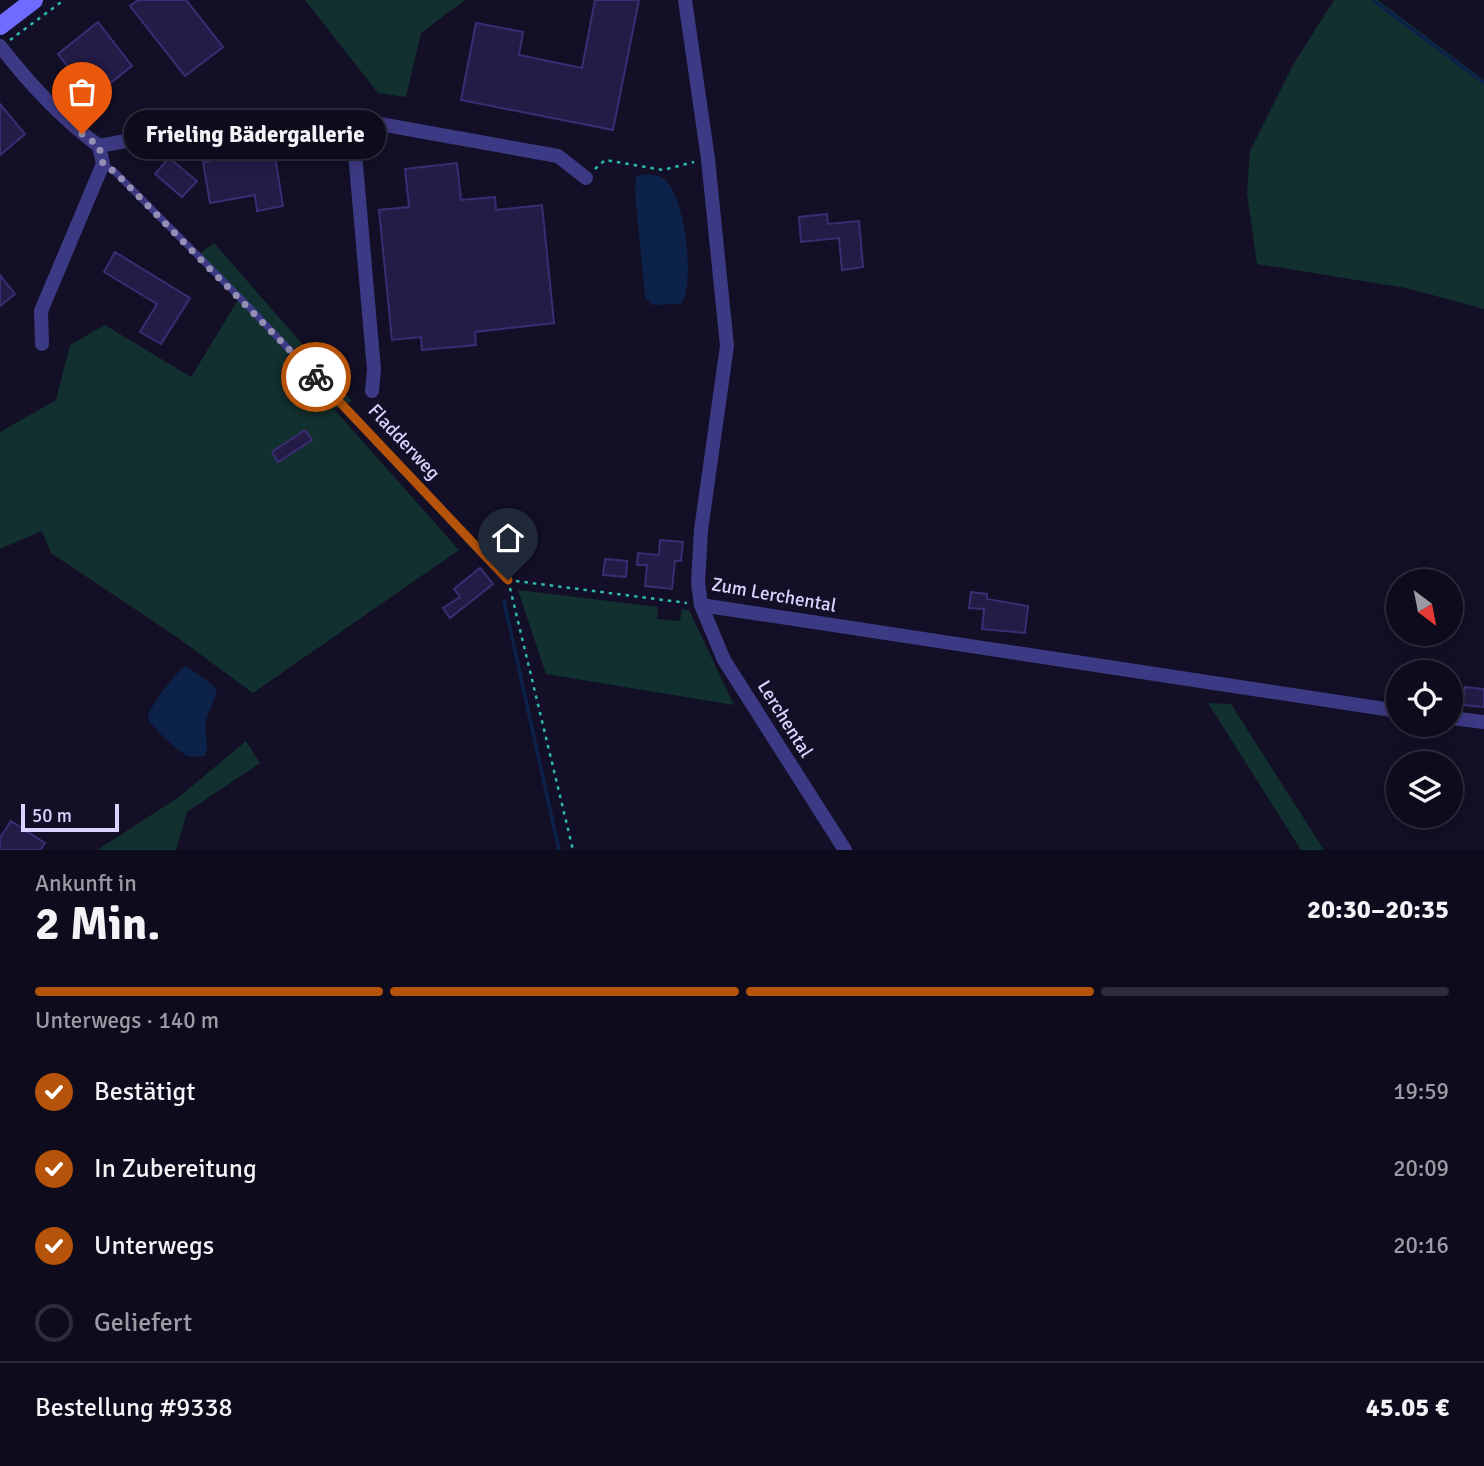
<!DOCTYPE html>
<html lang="de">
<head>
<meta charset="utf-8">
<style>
  :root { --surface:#0e0b1c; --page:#1c1929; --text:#f1f3f6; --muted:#9b9ba3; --line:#2e2b3b; --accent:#b45309 }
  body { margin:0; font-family:Signika,sans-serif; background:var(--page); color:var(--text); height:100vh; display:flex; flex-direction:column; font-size:26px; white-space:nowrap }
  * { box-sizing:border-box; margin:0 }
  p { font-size:23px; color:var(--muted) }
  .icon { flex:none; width:38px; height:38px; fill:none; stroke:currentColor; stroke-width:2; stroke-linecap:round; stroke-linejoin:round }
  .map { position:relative; height:850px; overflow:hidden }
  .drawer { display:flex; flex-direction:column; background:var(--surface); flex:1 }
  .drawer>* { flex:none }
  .needle { width:46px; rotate:148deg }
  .tools { position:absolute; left:1386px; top:569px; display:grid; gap:14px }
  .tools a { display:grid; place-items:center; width:77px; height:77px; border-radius:50%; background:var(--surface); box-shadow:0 4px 18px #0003,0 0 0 2px var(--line); font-size:35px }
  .scale { position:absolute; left:21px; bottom:18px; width:98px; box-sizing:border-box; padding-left:7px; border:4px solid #d9d4ff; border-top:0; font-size:19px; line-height:24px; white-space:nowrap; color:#d9d4ff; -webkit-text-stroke:5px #130f26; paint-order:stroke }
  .pin { position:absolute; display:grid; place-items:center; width:60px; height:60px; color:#fff; margin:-72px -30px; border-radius:50% 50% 50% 0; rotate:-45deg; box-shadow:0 0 7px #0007 }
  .pin .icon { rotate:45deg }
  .courier { position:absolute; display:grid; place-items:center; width:70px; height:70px; margin:-35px; border:5px solid #b45309; border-radius:50%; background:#fff; color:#222; box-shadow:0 2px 9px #0007 }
  .bubble { position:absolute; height:49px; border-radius:24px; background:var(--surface); box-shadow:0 4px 18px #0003,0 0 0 2px var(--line); font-size:23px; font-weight:800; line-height:49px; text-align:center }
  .headline em { font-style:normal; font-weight:800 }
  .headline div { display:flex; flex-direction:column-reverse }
  .headline { display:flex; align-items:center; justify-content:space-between; height:119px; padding:0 35px }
  h1 { font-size:46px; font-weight:800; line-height:52px }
  .bar { display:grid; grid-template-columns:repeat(4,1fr); gap:10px 7px; align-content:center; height:84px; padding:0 35px }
  .bar i { height:9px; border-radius:5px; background:var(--line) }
  .bar .current { background:var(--accent) }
  .bar p { grid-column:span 4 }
  .line { display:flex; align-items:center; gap:18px; padding:0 35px; border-top:2px solid var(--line) }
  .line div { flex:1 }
  ol { padding:0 35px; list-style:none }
  li { display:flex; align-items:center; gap:21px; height:77px }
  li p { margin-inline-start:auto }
  li .icon { padding:7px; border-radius:50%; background:var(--accent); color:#fff; stroke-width:4 }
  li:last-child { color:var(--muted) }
  li i { width:38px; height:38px; border:4px solid var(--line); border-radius:50% }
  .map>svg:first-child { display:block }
  .green { fill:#12302f }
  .water { fill:#0c2248 }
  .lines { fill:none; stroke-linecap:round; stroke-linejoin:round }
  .stream { stroke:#0c2248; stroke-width:3.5 }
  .building { fill:#241b47; stroke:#3b2d73; stroke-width:2 }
  .path { stroke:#2fb8b0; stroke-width:2.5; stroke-dasharray:3.5 5; stroke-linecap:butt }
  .service { stroke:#3d3a85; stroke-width:7 }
  .minor { stroke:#3d3a85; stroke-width:14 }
  .secondary { stroke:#6f6bff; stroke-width:18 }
  .done { stroke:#948fb3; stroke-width:7; stroke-dasharray:0 12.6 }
  .route { stroke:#b45309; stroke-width:9 }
  .labels { text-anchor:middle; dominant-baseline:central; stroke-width:6; stroke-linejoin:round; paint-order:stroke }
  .street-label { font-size:19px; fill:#d9d4ff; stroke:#130f26 }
</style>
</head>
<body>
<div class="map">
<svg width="1484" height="850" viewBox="0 0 1484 850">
  <rect width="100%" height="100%" fill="#130f26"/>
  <!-- green -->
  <g class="green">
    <polygon points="305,0 465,0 421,33 406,97 378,93"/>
    <polygon points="1334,0 1378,0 1484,80 1484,309 1406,288 1257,264 1247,193 1250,151 1293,65"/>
    <polygon points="214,243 352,401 334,409 459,550 253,693 178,638 51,553 42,531 0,549 0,432 56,400 70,345 105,325 191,377 241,295 199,254"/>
    <polygon points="518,590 658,607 657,619 680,621 682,609 689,610 734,705 546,674"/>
    <polygon points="1208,703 1231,704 1324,850 1301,850"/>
    <polygon points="246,741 260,763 187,812 176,850 97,850 179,797"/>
  </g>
  <!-- water -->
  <g class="water">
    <path d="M648 174C652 175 660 176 664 179 685 193 696 286 681 304L652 305 645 297 635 191 636 176Z"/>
    <path d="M186 666 212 684 217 691C214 704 205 714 205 728 205 739 210 745 205 756 199 757 193 757 188 756 181 754 149 725 148 718 147 710 177 670 186 666Z"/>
  </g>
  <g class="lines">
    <!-- stream -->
    <g class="stream">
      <polyline points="1373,0 1484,83"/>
      <polyline points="504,601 559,850"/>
    </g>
  </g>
  <!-- building -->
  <g class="building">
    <polygon points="138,0 186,0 223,47 185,76 130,6"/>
    <polygon points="595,0 639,0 613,130 461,100 476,23 523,32 519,55 582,68"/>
    <polygon points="98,22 132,66 109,84 104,76 86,90 58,54"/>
    <polygon points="0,104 25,134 0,155"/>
    <polygon points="274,150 283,206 257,211 255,195 210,203 203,162"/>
    <polygon points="169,158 197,181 182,197 155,174"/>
    <polygon points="457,163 461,200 495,197 496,210 542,205 554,323 475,332 476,345 422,350 421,337 392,340 379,210 409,207 405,169"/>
    <polygon points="827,214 828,224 859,221 863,267 842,270 839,238 801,242 799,217"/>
    <polygon points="115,252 190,298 161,344 140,332 157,304 104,272"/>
    <polygon points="0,275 15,294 0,306"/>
    <polygon points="305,430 312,440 278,462 272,452"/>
    <polygon points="660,540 683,542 681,561 675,561 672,589 645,586 647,565 637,565 638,553 659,555"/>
    <polygon points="605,559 627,561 626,577 603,575"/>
    <polygon points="480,568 493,584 450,618 443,608 460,597 454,589"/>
    <polygon points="971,592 987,594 987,599 1028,606 1025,633 982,629 984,609 969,608"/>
    <polygon points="1465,687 1484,689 1484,707 1463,705"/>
    <polygon points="11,821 45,843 40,850 0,850 0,838"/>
  </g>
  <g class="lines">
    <!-- path -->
    <g class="path">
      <polyline points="10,40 64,0"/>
      <polyline points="595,169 605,160 663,170 694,162"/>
      <polyline points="516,581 687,603"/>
      <polyline points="510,588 573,850"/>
    </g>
    <!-- service -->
    <polyline class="service" points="103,164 115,172 247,305 507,580"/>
    <!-- minor -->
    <g class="minor">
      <polyline points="685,0 708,159 727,346 701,530 698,583 701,605 724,660 845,850"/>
      <path d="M0 46C28 82 62 119 99 146L103 164 41 311 42 344"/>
      <polyline points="352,119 374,370 372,391"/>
      <polyline points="99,146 142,138 352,119 558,156 586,178"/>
      <polyline points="701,605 1398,711"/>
      <polyline points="1451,718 1484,722"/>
    </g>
    <!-- secondary -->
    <polyline class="secondary" points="0,26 34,0"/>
  </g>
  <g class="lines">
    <!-- done -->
    <polyline class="done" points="82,134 99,146 103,164 115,172 316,377"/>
    <!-- route -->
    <polyline class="route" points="316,377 508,580"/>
  </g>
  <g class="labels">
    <!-- street labels -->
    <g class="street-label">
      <text transform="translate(404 442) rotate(47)">Fladderweg</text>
      <text transform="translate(774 595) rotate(10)">Zum Lerchental</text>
      <text transform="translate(785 719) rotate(58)">Lerchental</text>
    </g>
  </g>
</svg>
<div class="tools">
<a><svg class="needle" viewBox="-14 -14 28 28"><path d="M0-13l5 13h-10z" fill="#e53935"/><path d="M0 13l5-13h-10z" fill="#9b9ba3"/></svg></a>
<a><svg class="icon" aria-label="locate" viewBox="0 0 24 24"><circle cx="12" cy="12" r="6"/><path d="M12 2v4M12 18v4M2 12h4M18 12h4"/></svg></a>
<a><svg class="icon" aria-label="layers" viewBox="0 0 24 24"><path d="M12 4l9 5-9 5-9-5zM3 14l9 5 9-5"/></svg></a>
</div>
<div class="scale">50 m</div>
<div class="pin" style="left:82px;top:134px;background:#ea580c"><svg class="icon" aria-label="bag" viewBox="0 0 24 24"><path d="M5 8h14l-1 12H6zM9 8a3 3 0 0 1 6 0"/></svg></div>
<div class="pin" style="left:508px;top:580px;background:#1f2937"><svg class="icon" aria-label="home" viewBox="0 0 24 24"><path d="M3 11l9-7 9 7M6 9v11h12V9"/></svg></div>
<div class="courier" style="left:316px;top:377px"><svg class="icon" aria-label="bike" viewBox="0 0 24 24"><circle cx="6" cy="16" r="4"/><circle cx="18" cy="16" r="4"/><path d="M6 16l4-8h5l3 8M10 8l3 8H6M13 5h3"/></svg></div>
<div class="bubble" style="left:124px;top:110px;width:262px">Frieling Bädergallerie</div>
</div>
<section class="drawer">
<div class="headline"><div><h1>2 Min.</h1><p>Ankunft in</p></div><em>20:30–20:35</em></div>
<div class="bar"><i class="current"></i><i class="current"></i><i class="current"></i><i></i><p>Unterwegs · 140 m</p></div>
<ol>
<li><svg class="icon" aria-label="check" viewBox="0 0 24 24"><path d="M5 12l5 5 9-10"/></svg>Bestätigt<p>19:59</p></li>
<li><svg class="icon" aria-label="check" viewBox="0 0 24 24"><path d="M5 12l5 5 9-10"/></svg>In Zubereitung<p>20:09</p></li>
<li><svg class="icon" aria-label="check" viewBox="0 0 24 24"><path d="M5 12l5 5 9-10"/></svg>Unterwegs<p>20:16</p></li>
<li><i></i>Geliefert</li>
</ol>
<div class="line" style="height:91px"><div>Bestellung #9338</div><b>45.05 €</b></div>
</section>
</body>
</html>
